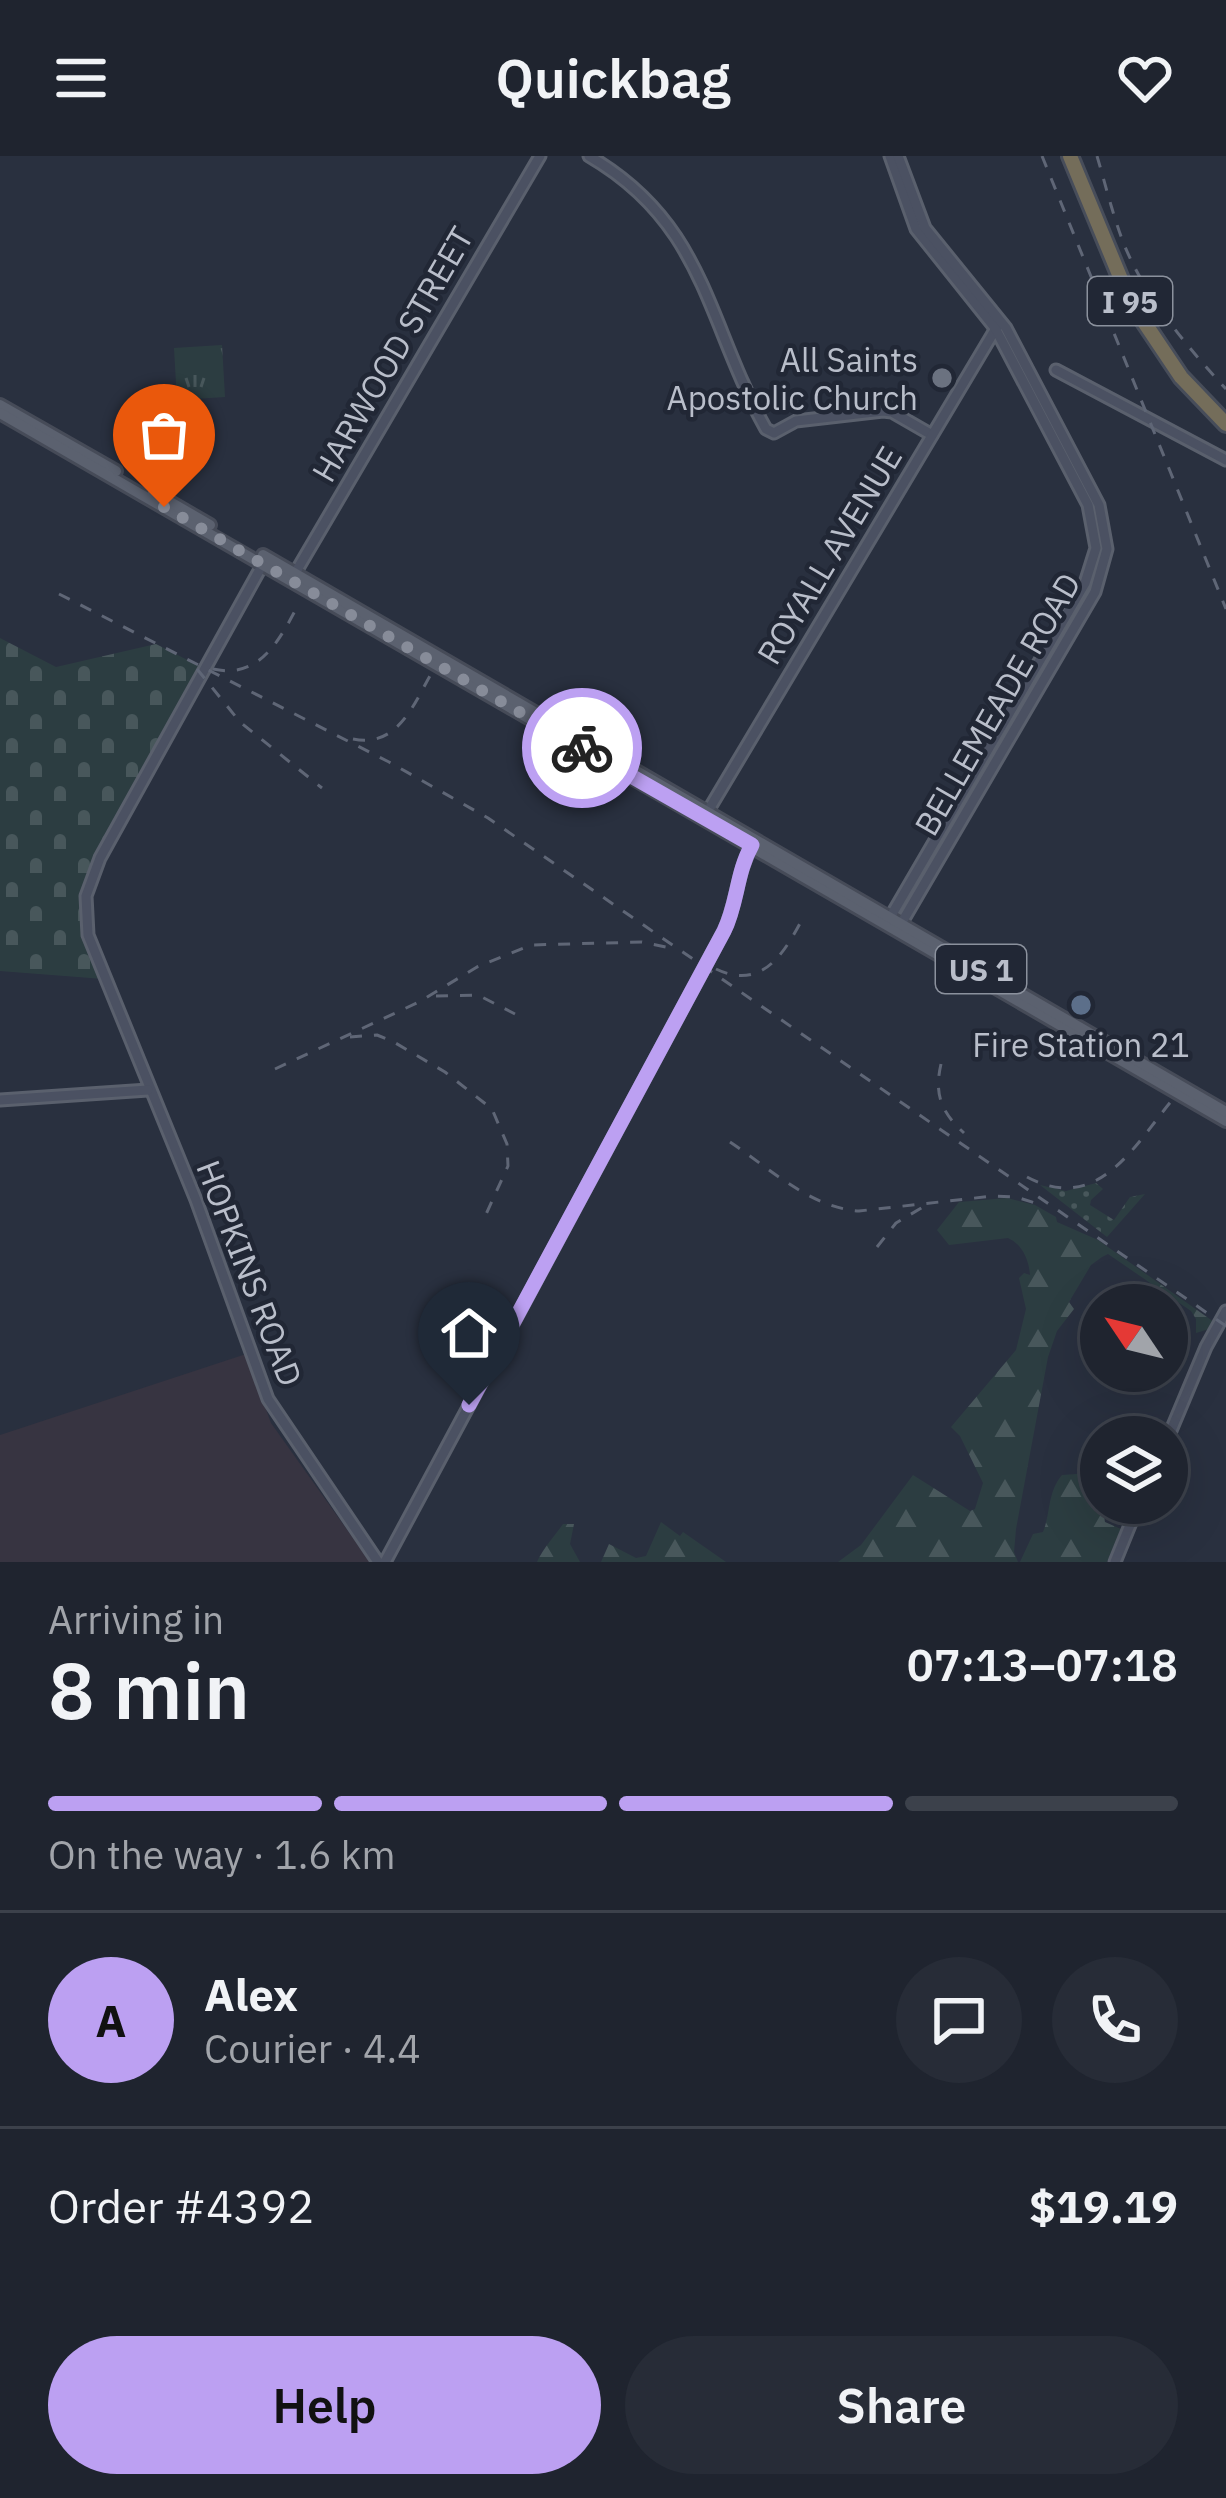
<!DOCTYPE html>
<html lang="en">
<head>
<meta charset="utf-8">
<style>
  :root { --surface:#1f242f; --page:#272c37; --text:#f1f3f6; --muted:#a1a4aa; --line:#3c414b; --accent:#bca0f2 }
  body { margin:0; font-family:"IBM Plex Sans",sans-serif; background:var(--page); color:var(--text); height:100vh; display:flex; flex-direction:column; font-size:45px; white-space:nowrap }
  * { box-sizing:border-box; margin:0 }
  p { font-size:39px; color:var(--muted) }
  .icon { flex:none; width:66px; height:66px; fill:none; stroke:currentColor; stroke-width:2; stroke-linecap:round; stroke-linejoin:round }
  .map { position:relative; height:1406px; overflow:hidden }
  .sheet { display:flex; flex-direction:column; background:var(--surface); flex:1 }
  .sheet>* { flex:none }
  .needle { width:78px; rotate:305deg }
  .buttons { position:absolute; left:1080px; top:1128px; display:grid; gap:24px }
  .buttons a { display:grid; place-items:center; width:108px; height:108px; border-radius:50%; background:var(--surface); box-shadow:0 12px 48px #0002,0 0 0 3px var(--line); font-size:60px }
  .pin { position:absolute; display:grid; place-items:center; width:102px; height:102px; color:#fff; margin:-123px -51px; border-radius:50% 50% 50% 0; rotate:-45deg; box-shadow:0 0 12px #0007 }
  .pin .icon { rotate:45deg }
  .courier { position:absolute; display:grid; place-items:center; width:120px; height:120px; margin:-60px; border:9px solid #bca0f2; border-radius:50%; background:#fff; color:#222; box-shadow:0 3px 15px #0007 }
  .head em { font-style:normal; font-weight:600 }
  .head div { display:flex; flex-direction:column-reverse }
  .head { display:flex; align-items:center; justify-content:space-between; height:204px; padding:0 48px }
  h1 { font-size:78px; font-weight:600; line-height:90px }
  .bar { display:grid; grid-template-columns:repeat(4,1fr); gap:18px 12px; align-content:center; height:144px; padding:0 48px }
  .bar i { height:15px; border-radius:9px; background:var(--line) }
  .bar .current { background:var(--accent) }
  .bar p { grid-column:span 4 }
  .line { display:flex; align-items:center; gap:30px; padding:0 48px; border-top:3px solid var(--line) }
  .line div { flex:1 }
  .round { display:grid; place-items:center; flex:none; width:126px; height:126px; border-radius:63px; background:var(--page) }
  .button { display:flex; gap:24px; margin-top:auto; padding:24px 48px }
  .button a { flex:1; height:138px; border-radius:72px; background:var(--accent); color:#111; font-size:48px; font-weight:600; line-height:138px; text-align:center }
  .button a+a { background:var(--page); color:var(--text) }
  header { display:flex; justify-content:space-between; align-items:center; height:156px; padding:0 48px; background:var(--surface); font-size:54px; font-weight:600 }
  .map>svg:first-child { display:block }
  .medical { fill:#373441 }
  .grass { fill:url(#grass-dots) }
  .forest { fill:url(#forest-firs) }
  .cemetery { fill:url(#cemetery-stones) }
  .park { fill:url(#park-tufts) }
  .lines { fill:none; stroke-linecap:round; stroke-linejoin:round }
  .secondary-casing { stroke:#5a606d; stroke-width:15 }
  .primary-casing { stroke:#464b58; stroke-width:16 }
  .highway-casing { stroke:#474d5a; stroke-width:20 }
  .secondary { stroke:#4b5162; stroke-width:9 }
  .primary { stroke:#5b616f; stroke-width:10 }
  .highway { stroke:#746d5a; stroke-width:14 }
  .rail { stroke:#5f6676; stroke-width:3; stroke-dasharray:12 12; stroke-linecap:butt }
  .done { stroke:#878c99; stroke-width:12; stroke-dasharray:0 21.6 }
  .route { stroke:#bca0f2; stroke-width:15 }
  .worship-dot { fill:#6b7280; stroke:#212735; stroke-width:4.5 }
  .service-dot { fill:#5c6f8a; stroke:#212735; stroke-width:4.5 }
  .labels { text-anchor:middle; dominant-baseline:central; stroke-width:9; stroke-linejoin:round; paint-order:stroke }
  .shield { fill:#212735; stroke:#8b919d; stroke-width:3 }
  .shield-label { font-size:30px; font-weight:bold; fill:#b9beca }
  .street-label { font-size:33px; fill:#b9beca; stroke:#212735 }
  .poi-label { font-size:33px; fill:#b9beca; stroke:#212735; text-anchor:end }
</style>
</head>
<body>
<header><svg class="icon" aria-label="menu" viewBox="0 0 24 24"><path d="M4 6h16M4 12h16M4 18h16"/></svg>Quickbag<svg class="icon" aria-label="heart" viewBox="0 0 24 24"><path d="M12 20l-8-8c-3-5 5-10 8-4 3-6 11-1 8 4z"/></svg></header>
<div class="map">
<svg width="1226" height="1406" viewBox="0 0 1226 1406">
  <defs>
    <pattern id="grass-dots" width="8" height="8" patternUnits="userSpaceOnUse" patternTransform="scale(3)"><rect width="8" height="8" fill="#2c3d41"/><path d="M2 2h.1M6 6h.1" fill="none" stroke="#48575b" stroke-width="1.8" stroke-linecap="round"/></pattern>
    <pattern id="forest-firs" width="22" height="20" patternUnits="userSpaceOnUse" patternTransform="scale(3)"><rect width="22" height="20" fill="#2c3d41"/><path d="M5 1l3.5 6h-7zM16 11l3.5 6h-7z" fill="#48575b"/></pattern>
    <pattern id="cemetery-stones" width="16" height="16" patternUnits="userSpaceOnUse" patternTransform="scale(3)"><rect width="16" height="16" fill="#2c3d41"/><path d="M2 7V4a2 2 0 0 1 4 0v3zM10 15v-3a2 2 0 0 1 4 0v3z" fill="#48575b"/></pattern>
    <pattern id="park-tufts" width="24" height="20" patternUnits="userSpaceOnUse" patternTransform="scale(3)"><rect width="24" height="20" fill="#2c3d41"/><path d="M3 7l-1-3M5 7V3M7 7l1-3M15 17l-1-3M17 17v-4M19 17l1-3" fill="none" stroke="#48575b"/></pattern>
  </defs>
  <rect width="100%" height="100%" fill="#29303f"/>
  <!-- medical -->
  <polygon class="medical" points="246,1198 271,1267 370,1406 0,1406 0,1279"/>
  <!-- grass -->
  <polygon class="grass" points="1096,1027 1103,1033 1091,1044 1090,1049 1114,1064 1130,1041 1145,1038 1107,1081 1040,1029 1066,1035"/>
  <!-- forest -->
  <g class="forest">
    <path d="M1007 1042 1035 1049 1056 1061 1057 1066 1098 1084 1214 1166 1209 1173 1196 1177V1163L1191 1155 1108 1098 1102 1101 1091 1109 1069 1146 1074 1153 1057 1175 1048 1201 1016 1373 1014 1396 1018 1406H838L861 1389 913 1319 970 1355 975 1353 983 1327 960 1280 951 1271 1016 1194 1026 1153 1019 1122 1024 1117 1030 1119C1029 1104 1022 1088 1008 1082L949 1089 937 1074 959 1046Z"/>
    <path d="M1088 1305 1101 1310V1347L1132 1349 1129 1359 1109 1352 1104 1360 1105 1366 1121 1373 1107 1406H1020L1033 1378 1043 1376C1051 1357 1047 1337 1062 1319L1077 1318Z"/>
    <polygon points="661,1366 680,1380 683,1376 726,1406 601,1406 609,1388 636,1402 646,1400"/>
    <path d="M563 1368H574L570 1388 580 1406H537C544 1391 554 1381 563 1368Z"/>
  </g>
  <!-- cemetery -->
  <polygon class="cemetery" points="0,482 56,511 156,488 207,514 95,714 85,764 104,823 0,815"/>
  <!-- park -->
  <polygon class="park" points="222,189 225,241 177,244 174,192"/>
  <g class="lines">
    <!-- secondary casing -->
    <g class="secondary-casing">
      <g id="secondary">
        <path d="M589 0C706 68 706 166 766 273L774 277 796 265 883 255 892 256 932 279"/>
        <polyline points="1056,214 1226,304"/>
        <polyline points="264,406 100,702 86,740 88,779 196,1044 268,1243 378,1406"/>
        <polyline points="294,419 540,0"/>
        <polyline points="705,660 998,169"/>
        <polyline points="888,765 1085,427 1096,392 1088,349 995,172 916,73 890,0"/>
        <polyline points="898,773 1095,436 1107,393 1099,349 1006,172 925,72 898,0"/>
        <polyline points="0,944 148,934"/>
        <polyline points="1167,1284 1206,1191 1226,1155"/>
        <path d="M385 1406 724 775C738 746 736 715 754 687"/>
        <polyline points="1115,1406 1139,1347"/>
      </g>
    </g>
    <!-- primary casing -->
    <g class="primary-casing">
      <g id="primary">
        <polyline points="0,249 116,315"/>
        <polyline points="0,257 1226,965"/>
        <polyline points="153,336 210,369"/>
        <polyline points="263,399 1226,956"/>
      </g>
    </g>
    <!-- highway casing -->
    <g class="highway-casing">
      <polyline id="highway" points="1070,0 1130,145 1181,221 1226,268"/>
    </g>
    <!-- secondary -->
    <use href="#secondary" class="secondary"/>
    <!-- primary -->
    <use href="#primary" class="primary"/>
    <!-- highway -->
    <use href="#highway" class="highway"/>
    <!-- rail -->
    <g class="rail">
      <polyline points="1042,0 1226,453"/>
      <path d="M1097 0C1105 27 1112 56 1122 83 1142 137 1187 191 1226 233"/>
      <polyline points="59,438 389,606 488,662 1226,1170"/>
      <polyline points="197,513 240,566 322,632"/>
      <path d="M213 513C258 523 278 487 296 453"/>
      <path d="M353 583C397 592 413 550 431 518"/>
      <path d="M716 813C764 836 786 794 805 758"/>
      <polyline points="436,840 478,839 515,858"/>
      <polyline points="350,881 377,879 392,885 445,916 492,953 507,988 508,1010 482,1067"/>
      <path d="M941 908C934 938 941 956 964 977"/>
      <polyline points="275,913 419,846 477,811 531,789 642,786 670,792"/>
      <path d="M730 986C769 1012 811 1052 859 1055L993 1040 1016 1041 1035 1047"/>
      <path d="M1027 1021C1098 1059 1134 990 1173 943"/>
      <polyline points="877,1091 896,1067 923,1051"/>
    </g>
  </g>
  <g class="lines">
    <!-- done -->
    <polyline class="done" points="164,351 582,592"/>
    <!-- route -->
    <path class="route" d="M469 1249 724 775C738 747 736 717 752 689L582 592"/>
  </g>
  <!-- markers -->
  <circle class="worship-dot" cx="942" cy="222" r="12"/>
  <circle class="service-dot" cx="1081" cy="849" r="12"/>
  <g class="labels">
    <!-- shield labels -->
    <g class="shield">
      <rect x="1088" y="121" width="84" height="48" rx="9"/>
      <rect x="936" y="789" width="90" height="48" rx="9"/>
    </g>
    <g class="shield-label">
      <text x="1130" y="145">I 95</text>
      <text x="981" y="813">US 1</text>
    </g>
    <!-- street labels -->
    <g class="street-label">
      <text transform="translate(392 198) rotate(-60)">HARWOOD STREET</text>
      <text transform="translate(829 399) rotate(-59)">ROYALL AVENUE</text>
      <text transform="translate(997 548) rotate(-60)">BELLEMEADE ROAD</text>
      <text transform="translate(250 1117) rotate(69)">HOPKINS ROAD</text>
    </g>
    <!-- poi labels -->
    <g class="poi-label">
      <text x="918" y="203">All Saints<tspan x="918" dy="38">Apostolic Church</tspan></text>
      <text x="1081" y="888" text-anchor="middle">Fire Station 21</text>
    </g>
  </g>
</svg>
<div class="buttons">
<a><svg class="needle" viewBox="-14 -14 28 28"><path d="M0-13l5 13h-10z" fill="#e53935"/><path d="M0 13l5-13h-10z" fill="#a1a4aa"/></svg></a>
<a><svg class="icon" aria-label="layers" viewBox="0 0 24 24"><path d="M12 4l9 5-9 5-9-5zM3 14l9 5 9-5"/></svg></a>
</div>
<div class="pin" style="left:164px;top:351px;background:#ea580c"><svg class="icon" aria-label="bag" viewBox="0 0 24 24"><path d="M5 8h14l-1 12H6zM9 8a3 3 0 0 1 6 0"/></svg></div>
<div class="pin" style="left:469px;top:1249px;background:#1f2937"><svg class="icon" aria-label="home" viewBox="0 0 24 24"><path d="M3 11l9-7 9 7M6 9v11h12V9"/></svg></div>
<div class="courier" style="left:582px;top:592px"><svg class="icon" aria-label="bike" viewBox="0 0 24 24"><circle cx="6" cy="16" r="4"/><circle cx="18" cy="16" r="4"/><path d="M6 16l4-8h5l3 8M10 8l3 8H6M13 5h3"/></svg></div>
</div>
<section class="sheet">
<div class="head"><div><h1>8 min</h1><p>Arriving in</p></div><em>07:13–07:18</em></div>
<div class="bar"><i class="current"></i><i class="current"></i><i class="current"></i><i></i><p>On the way · 1.6 km</p></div>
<div class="line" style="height:216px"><b class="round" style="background:var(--accent);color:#111">A</b><div><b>Alex</b><p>Courier · 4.4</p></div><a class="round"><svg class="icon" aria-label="chat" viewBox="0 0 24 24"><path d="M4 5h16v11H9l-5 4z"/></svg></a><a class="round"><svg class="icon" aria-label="phone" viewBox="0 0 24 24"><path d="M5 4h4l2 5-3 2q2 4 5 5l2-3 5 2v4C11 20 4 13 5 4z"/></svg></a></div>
<div class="line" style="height:156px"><div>Order #4392</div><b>$19.19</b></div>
<div class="button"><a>Help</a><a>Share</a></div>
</section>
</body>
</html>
